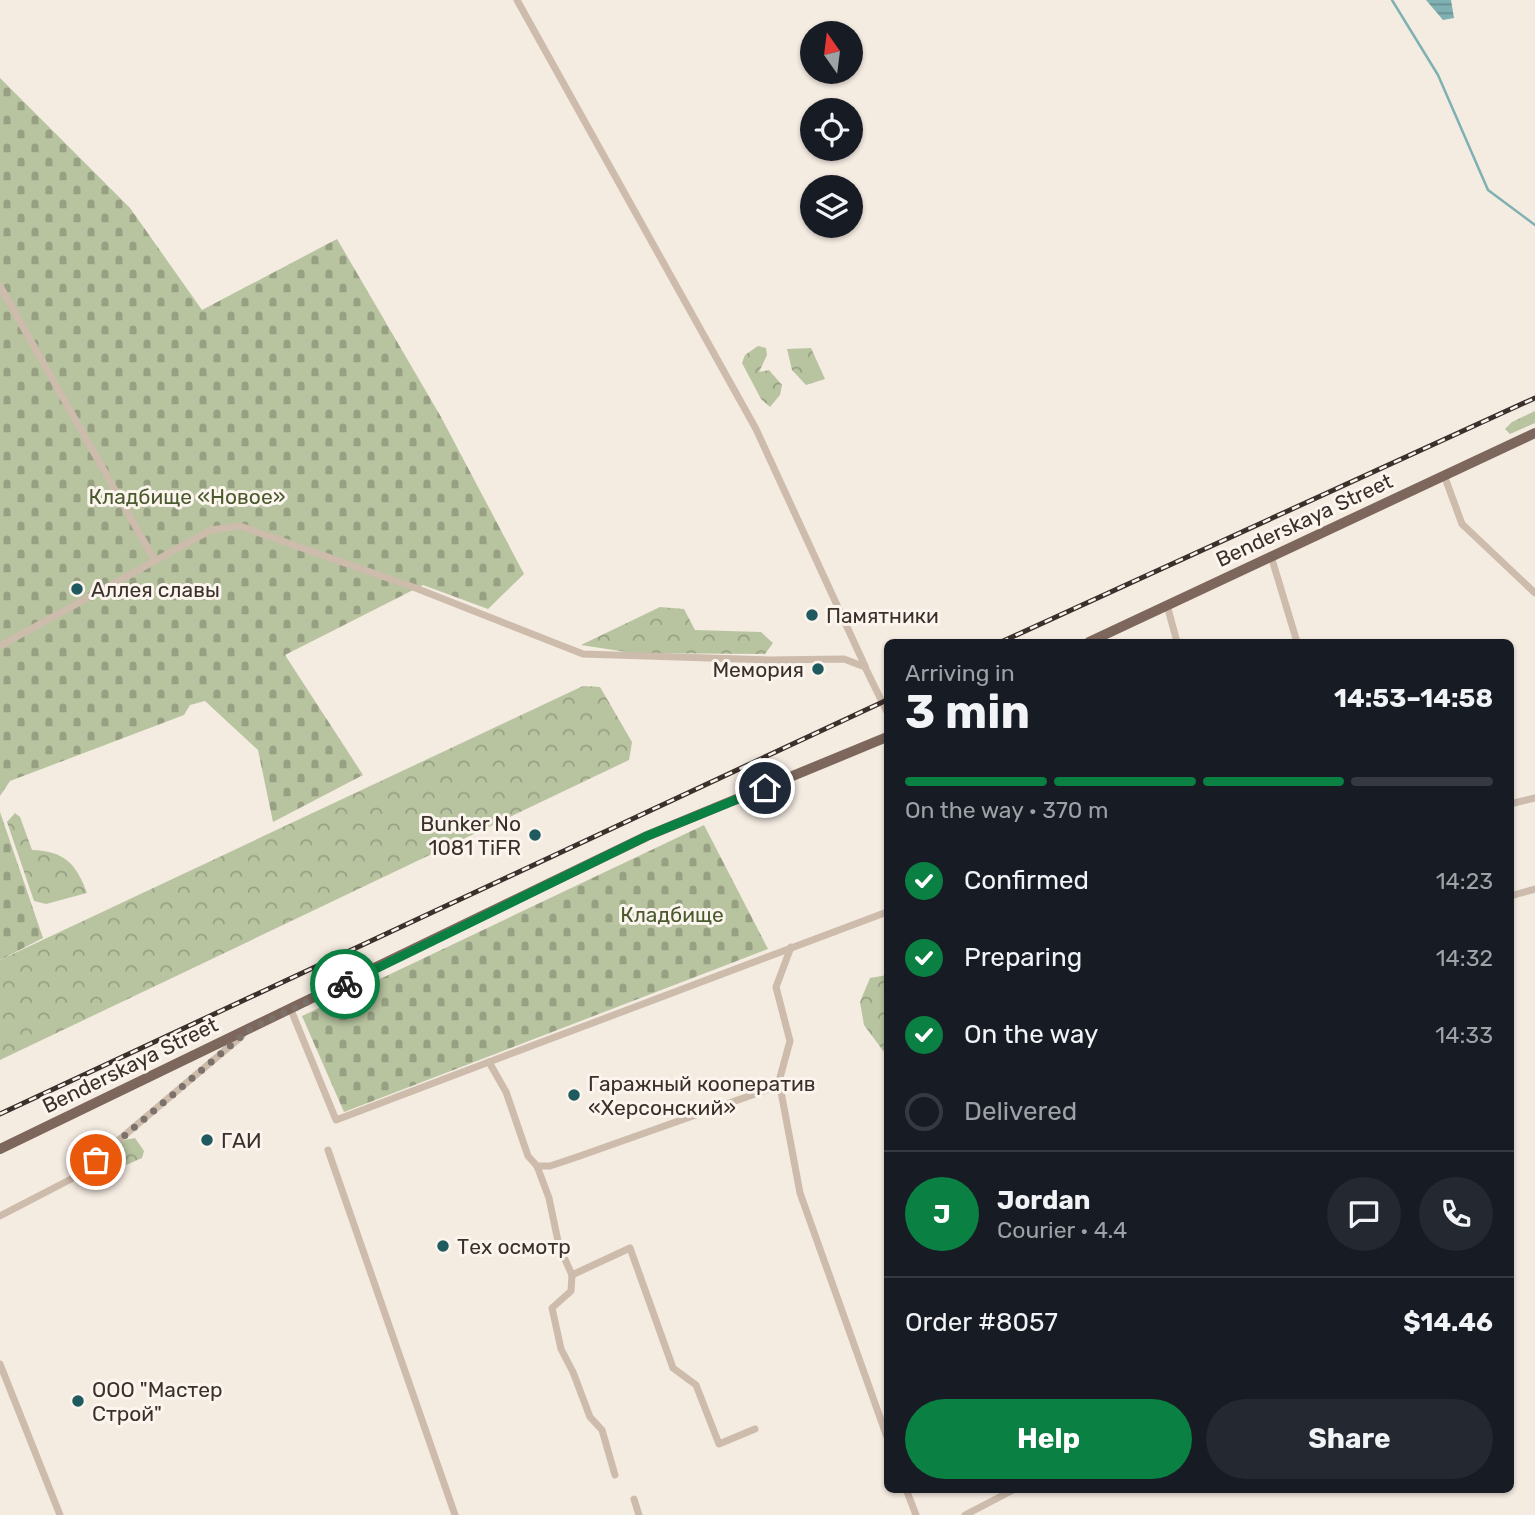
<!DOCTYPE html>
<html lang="en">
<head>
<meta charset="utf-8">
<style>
  :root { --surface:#171b24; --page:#242831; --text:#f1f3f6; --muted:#9ea1a6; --line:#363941; --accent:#0b8043 }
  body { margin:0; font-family:Rubik,sans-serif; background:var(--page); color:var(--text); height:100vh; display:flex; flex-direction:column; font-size:26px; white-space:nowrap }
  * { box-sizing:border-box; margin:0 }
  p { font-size:23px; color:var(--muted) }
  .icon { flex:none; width:38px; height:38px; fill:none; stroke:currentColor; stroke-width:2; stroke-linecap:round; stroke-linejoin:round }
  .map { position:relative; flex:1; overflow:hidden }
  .side { position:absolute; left:884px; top:639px; width:630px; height:854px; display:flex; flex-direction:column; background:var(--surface); border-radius:10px; box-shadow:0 2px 5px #0004 }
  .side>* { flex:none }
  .needle { width:46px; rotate:346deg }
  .tools { position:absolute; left:800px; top:21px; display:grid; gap:14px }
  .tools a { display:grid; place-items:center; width:63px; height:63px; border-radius:50%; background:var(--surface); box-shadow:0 2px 5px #0004; font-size:35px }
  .pin { position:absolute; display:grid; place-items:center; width:60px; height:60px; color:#fff; margin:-30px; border:4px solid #fff; border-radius:50%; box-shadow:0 2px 7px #0007 }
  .courier { position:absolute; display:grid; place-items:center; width:70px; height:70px; margin:-35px; border:5px solid #0b8043; border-radius:50%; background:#fff; color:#222; box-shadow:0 2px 9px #0007 }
  .overview em { font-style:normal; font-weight:700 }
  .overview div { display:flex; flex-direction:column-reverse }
  .overview { display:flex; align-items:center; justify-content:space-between; height:119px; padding:0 21px }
  h1 { font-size:46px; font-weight:700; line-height:52px }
  .bar { display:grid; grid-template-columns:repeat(4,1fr); gap:10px 7px; align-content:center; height:84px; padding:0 21px }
  .bar i { height:9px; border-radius:5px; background:var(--line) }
  .bar .active { background:var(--accent) }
  .bar p { grid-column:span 4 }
  .line { display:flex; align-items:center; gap:18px; padding:0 21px; border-top:2px solid var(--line) }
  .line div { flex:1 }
  .round { display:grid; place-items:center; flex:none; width:74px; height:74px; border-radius:37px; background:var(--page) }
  ol { padding:0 21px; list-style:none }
  li { display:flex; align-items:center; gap:21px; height:77px }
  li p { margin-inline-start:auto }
  li .icon { padding:7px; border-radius:50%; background:var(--accent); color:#fff; stroke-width:4 }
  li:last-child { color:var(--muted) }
  li i { width:38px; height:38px; border:4px solid var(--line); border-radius:50% }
  .button { display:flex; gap:14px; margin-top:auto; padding:14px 21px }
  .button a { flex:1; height:80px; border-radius:42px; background:var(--accent); color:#fff; font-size:28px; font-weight:700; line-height:80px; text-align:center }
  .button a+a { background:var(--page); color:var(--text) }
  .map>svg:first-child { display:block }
  .forest { fill:url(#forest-crowns) }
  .cemetery { fill:url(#cemetery-stones) }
  .water { fill:url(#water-rules) }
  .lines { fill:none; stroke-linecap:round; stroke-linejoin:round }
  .stream { stroke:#7fb0b2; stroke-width:2.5 }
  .street { stroke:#cdbbac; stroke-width:7 }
  .primary { stroke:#7d675c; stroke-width:10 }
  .rail-casing { stroke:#3b302b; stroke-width:5 }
  .rail { stroke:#fbf5ee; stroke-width:2.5; stroke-dasharray:8; stroke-linecap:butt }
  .done { stroke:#7c716b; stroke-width:7; stroke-dasharray:0 12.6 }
  .route { stroke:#0b8043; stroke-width:9 }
  .poi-dot { fill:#1f5a5e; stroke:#fbf5ee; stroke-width:2.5 }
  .labels { text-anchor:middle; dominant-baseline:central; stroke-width:6; stroke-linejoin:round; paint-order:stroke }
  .park-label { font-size:21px; fill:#4a5a2e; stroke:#fbf5ee }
  .street-label { font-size:21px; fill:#3b302b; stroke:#fbf5ee }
  .poi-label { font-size:21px; fill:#3b302b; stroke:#fbf5ee; text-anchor:start }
</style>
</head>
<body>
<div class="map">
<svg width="1535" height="1515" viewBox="0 0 1535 1515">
  <defs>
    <pattern id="forest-crowns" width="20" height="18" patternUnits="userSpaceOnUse" patternTransform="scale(1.75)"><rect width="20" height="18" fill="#b8c4a0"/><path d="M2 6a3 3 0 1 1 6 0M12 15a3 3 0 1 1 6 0" fill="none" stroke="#97a083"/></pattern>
    <pattern id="cemetery-stones" width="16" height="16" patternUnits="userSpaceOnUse" patternTransform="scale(1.75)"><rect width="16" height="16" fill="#b8c4a0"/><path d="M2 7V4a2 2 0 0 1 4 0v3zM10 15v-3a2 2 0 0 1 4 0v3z" fill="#97a083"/></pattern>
    <pattern id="water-rules" width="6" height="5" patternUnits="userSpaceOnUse" patternTransform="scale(1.75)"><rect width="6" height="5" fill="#7fb0b2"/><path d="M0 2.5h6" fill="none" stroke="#699091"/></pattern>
  </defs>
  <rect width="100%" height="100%" fill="#f4ebe1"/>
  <!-- forest -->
  <g class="forest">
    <polygon points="758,346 766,348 767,355 759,372 769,370 782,385 780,395 770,407 761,399 742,363 745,355"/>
    <polygon points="811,348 825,379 806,385 792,370 787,349"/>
    <polygon points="1535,411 1535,423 1510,434 1505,429 1512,422"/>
    <polygon points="660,607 684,609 695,630 761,632 773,643 765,654 633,653 581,645"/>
    <polygon points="583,686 600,687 632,742 629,760 0,1060 0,960"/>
    <path d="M15 813 20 817 32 850C64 851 76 863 87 893L46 904 34 901 7 822Z"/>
    <polygon points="887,975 887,1056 864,1025 860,1002 870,978"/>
    <polygon points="135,1138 144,1151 142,1158 83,1184 80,1177 124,1140"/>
  </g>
  <!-- cemetery -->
  <g class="cemetery">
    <polygon points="0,78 130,208 202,310 337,239 441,417 524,574 488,609 423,585 285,655 363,775 273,822 258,750 205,701 190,705 184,715 10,781 0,796"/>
    <polygon points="0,812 43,938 0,960"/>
    <polygon points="704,825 768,949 344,1112 302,1016"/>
  </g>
  <!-- water -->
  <polygon class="water" points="1426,0 1451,0 1454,18 1443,20"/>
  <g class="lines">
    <!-- stream -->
    <polyline class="stream" points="1392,0 1438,75 1488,190 1535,225"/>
    <!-- street -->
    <g class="street">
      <polyline points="517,0 756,429 865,666"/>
      <polyline points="0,286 155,561"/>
      <polyline points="1444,475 1462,524 1535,593"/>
      <polyline points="1271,556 1297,642"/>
      <polyline points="1167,605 1177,642"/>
      <polyline points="0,646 211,530 240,526 413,587 583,654 769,660 844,659 865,667 887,712"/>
      <polyline points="1510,804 1535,798"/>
      <polyline points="1510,896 1535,889"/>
      <polyline points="791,947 776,987 790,1041 779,1081 800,1193 887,1437"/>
      <polyline points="291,1010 336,1120 489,1062"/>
      <polyline points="328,1150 455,1515"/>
      <polyline points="537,1166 550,1166 577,1157 780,1085"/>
      <polyline points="0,1216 75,1177 242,1036"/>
      <polyline points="572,1275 630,1248 673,1368 696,1385 719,1444 755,1429"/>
      <polyline points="0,1364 60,1515"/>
      <polyline points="615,1475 602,1430 590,1417 573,1372 561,1349 552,1308 571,1291 572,1275 559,1246 549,1198 537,1166 528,1156 506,1092 489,1062 887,912"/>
      <polyline points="906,1489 916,1515"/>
      <polyline points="634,1499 639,1515"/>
      <polyline points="965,1515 1015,1489"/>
    </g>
    <!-- primary -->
    <g class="primary">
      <polyline points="1089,642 1535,433"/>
      <polyline points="0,1149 647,836 887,737"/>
    </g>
    <!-- rail casing -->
    <g class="rail-casing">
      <g id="rail">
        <polyline points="1001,642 1535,398"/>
        <polyline points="0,1114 887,700"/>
      </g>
    </g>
    <!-- rail -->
    <use href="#rail" class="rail"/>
  </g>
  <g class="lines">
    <!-- done -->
    <polyline class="done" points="96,1160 250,1029 345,984"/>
    <!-- route -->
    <polyline class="route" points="345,984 647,836 765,788"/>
  </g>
  <!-- markers -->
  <g class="poi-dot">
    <circle cx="77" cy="589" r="7"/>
    <circle cx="812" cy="615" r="7"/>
    <circle cx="818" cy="669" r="7"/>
    <circle cx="535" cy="835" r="7"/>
    <circle cx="574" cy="1095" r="7"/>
    <circle cx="207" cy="1140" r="7"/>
    <circle cx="443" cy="1246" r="7"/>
    <circle cx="78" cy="1401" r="7"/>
  </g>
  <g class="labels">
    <!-- park labels -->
    <g class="park-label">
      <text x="187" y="496">Кладбище «Новое»</text>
      <text x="672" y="914">Кладбище</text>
    </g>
    <!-- street labels -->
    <g class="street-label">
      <text transform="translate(1304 520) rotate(-25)">Benderskaya Street</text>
      <text transform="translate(130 1065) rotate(-26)">Benderskaya Street</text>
    </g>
    <!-- poi labels -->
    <g class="poi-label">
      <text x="91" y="589">Аллея славы</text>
      <text x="826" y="615">Памятники</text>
      <text x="804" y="669" text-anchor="end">Мемория</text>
      <text x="521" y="823" text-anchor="end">Bunker No<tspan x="521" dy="24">1081 TiFR</tspan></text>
      <text x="588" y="1083">Гаражный кооператив<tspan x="588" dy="24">«Херсонский»</tspan></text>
      <text x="221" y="1140">ГАИ</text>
      <text x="457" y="1246">Тех осмотр</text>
      <text x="92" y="1389">ООО "Мастер<tspan x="92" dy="24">Строй"</tspan></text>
    </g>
  </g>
</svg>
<div class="tools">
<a><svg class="needle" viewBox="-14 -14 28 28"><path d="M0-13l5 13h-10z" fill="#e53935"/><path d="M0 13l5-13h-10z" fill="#9ea1a6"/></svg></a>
<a><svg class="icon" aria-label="locate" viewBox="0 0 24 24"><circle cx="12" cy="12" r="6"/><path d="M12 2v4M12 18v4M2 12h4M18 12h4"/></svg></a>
<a><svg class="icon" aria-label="layers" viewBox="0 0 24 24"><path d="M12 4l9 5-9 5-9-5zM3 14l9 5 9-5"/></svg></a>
</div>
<div class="pin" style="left:96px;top:1160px;background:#ea580c"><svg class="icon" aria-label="bag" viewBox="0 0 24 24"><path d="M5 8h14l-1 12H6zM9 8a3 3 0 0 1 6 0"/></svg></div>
<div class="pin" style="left:765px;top:788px;background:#1f2937"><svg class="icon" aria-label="home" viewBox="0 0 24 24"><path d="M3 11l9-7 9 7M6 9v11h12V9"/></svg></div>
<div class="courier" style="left:345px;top:984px"><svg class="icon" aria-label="bike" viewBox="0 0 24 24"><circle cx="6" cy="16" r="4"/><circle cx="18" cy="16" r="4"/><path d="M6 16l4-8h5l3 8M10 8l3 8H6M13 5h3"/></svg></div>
<section class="side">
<div class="overview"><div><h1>3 min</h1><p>Arriving in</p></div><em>14:53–14:58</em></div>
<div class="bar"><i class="active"></i><i class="active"></i><i class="active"></i><i></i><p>On the way · 370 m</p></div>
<ol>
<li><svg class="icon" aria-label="check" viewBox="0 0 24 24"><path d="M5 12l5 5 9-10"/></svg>Confirmed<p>14:23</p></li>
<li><svg class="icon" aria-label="check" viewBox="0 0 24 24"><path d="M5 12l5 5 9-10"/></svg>Preparing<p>14:32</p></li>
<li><svg class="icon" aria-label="check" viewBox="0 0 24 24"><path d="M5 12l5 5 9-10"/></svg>On the way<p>14:33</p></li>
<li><i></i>Delivered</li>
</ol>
<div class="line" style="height:126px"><b class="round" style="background:var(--accent);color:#fff">J</b><div><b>Jordan</b><p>Courier · 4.4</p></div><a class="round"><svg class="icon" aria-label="chat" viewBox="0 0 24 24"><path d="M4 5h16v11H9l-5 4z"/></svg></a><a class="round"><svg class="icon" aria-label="phone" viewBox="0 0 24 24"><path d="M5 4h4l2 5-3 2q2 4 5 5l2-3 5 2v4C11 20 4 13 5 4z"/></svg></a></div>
<div class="line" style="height:91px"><div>Order #8057</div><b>$14.46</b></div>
<div class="button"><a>Help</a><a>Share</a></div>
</section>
</div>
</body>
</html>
